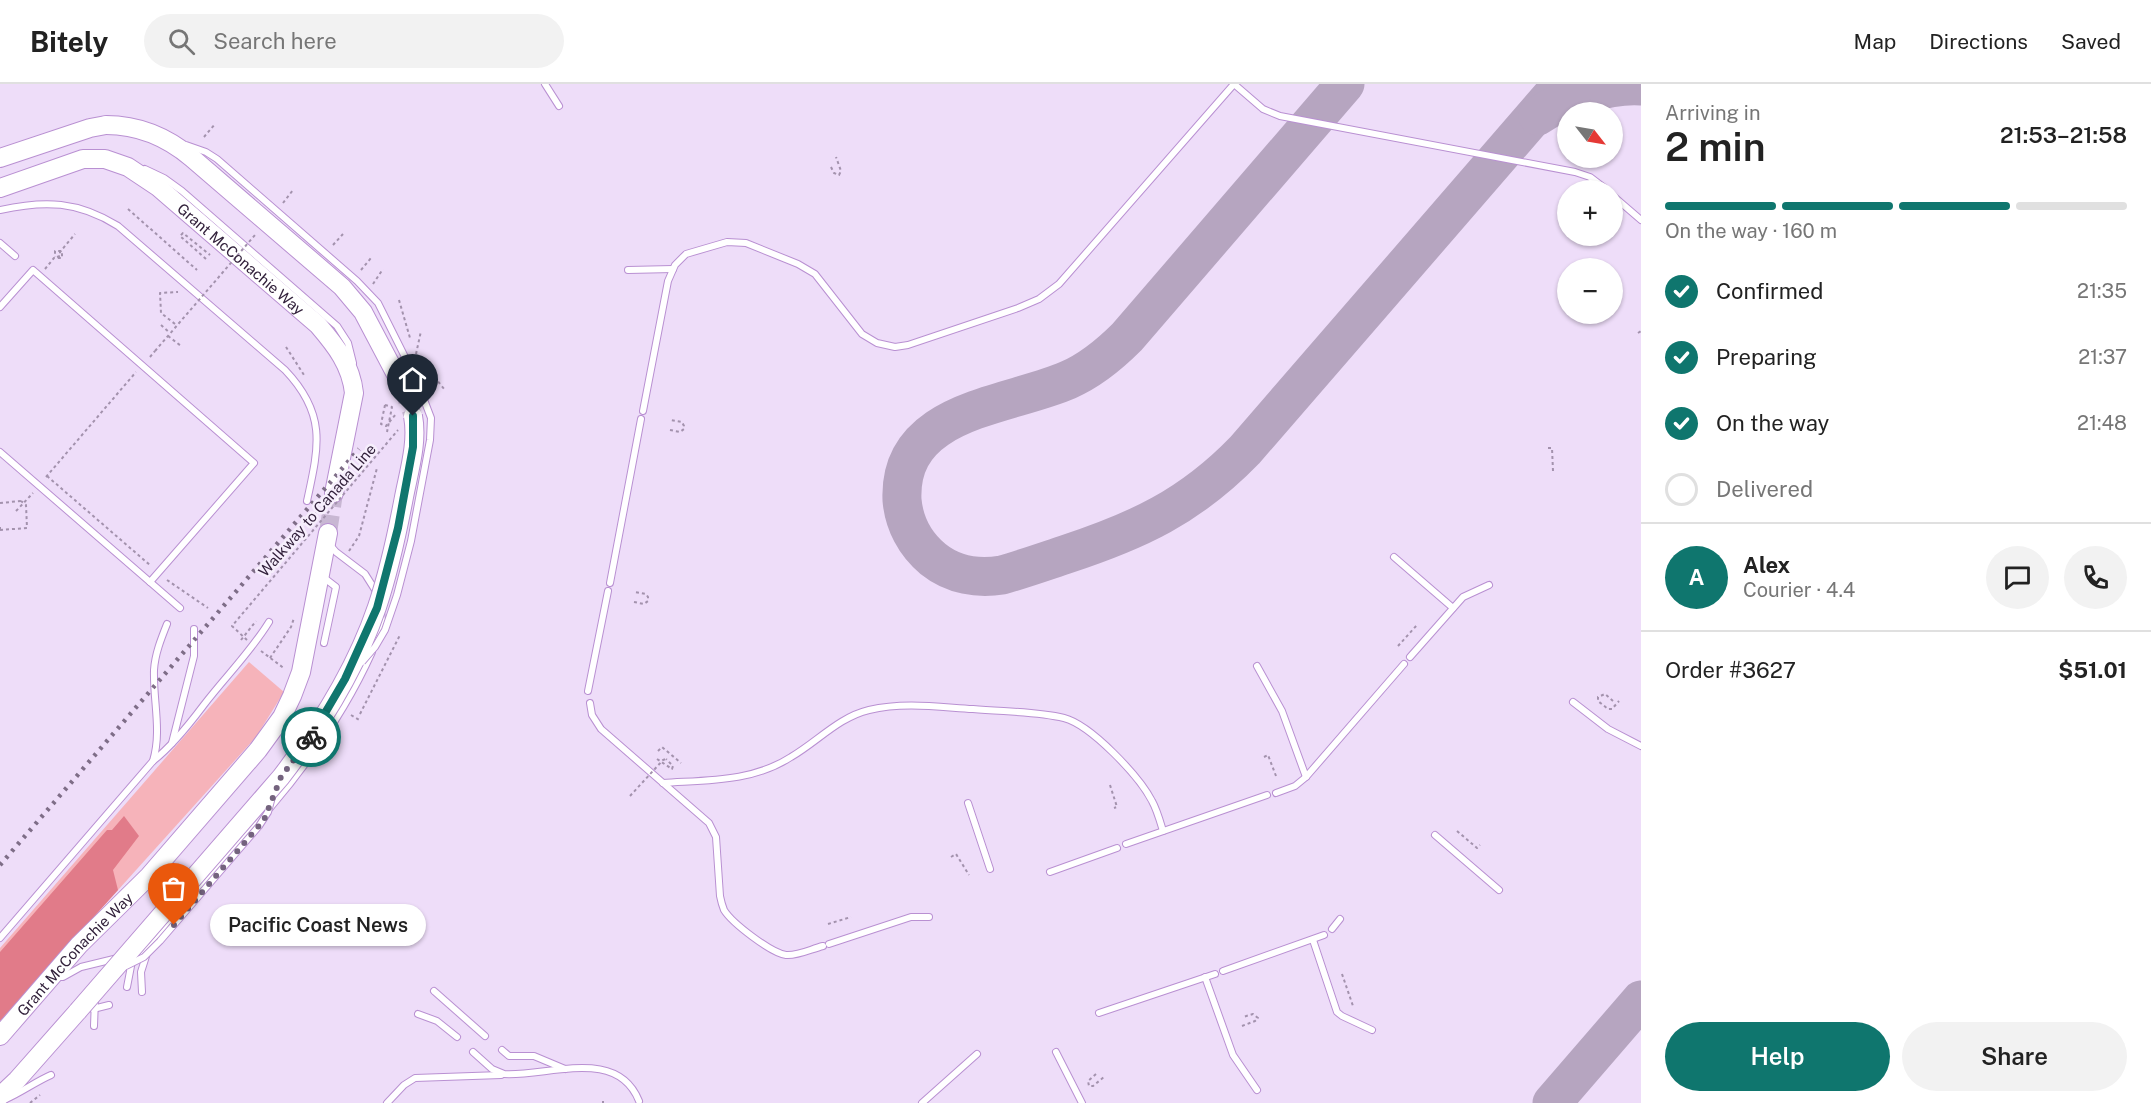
<!DOCTYPE html>
<html lang="en">
<head>
<meta charset="utf-8">
<style>
  :root { --surface:#fff; --page:#f2f2f2; --text:#222; --muted:#767676; --line:#e0e0e0; --accent:#0f766e }
  body { margin:0; font-family:"Public Sans",sans-serif; background:var(--page); color:var(--text); height:100vh; display:flex; flex-direction:column; font-size:22px; white-space:nowrap }
  * { box-sizing:border-box; margin:0 }
  p { font-size:20px; color:var(--muted) }
  .icon { flex:none; width:33px; height:33px; fill:none; stroke:currentColor; stroke-width:2; stroke-linecap:round; stroke-linejoin:round }
  .map { position:relative; flex:1; overflow:hidden }
  .sheet { display:flex; flex-direction:column; background:var(--surface); width:510px }
  .sheet>* { flex:none }
  .needle { width:39px; rotate:121deg }
  .buttons { position:absolute; left:1557px; top:18px; display:grid; gap:12px }
  .buttons a { display:grid; place-items:center; width:66px; height:66px; border-radius:50%; background:var(--surface); box-shadow:0 2px 4px #0004; font-size:30px }
  .pin { position:absolute; display:grid; place-items:center; width:51px; height:51px; color:#fff; margin:-62px -26px; border-radius:50% 50% 50% 0; rotate:-45deg; box-shadow:0 0 6px #0007 }
  .pin .icon { rotate:45deg }
  .courier { position:absolute; display:grid; place-items:center; width:60px; height:60px; margin:-30px; border:4px solid #0f766e; border-radius:50%; background:#fff; color:#222; box-shadow:0 2px 8px #0007 }
  .bubble { position:absolute; height:42px; border-radius:21px; background:var(--surface); box-shadow:0 2px 4px #0004; font-size:20px; font-weight:600; line-height:42px; text-align:center }
  .head em { font-style:normal; font-weight:600 }
  .head div { display:flex; flex-direction:column-reverse }
  .head { display:flex; align-items:center; justify-content:space-between; height:102px; padding:0 24px }
  h1 { font-size:39px; font-weight:600; line-height:45px }
  .bar { display:grid; grid-template-columns:repeat(4,1fr); gap:9px 6px; align-content:center; height:72px; padding:0 24px }
  .bar i { height:8px; border-radius:4px; background:var(--line) }
  .bar .selected { background:var(--accent) }
  .bar p { grid-column:span 4 }
  .line { display:flex; align-items:center; gap:15px; padding:0 24px; border-top:2px solid var(--line) }
  .line div { flex:1 }
  .round { display:grid; place-items:center; flex:none; width:63px; height:63px; border-radius:32px; background:var(--page) }
  ol { padding:0 24px; list-style:none }
  li { display:flex; align-items:center; gap:18px; height:66px }
  li p { margin-inline-start:auto }
  li .icon { padding:6px; border-radius:50%; background:var(--accent); color:#fff; stroke-width:4 }
  li:last-child { color:var(--muted) }
  li i { width:33px; height:33px; border:3px solid var(--line); border-radius:50% }
  .primary-button { display:flex; gap:12px; margin-top:auto; padding:12px 24px }
  .primary-button a { flex:1; height:69px; border-radius:36px; background:var(--accent); color:#fff; font-size:24px; font-weight:600; line-height:69px; text-align:center }
  .primary-button a+a { background:var(--page); color:var(--text) }
  header { display:flex; align-items:center; gap:36px; box-sizing:border-box; height:84px; padding:0 30px; background:var(--surface); border-bottom:2px solid var(--line) }
  header strong { font-size:28px }
  nav { display:flex; gap:33px; margin-inline-start:auto; font-size:21px }
  .search { width:420px; height:54px; background:var(--page); display:flex; align-items:center; gap:15px; box-sizing:border-box; padding:0 21px; border-radius:33px; color:var(--muted); font-size:22px }
  main { display:flex; flex:1; min-height:0 }
  .map>svg:first-child { display:block }
  .green { fill:#f6b3ba }
  .forest { fill:#e17b89 }
  .lines { fill:none; stroke-linecap:round; stroke-linejoin:round }
  .taxiway { stroke:#b6a5c0; stroke-width:39 }
  .primary-tunnel { stroke:#c8b7d3; stroke-width:18; stroke-dasharray:18 9; stroke-linecap:butt }
  .lane-casing { stroke:#b990d2; stroke-width:8 }
  .primary-casing { stroke:#b990d2; stroke-width:20 }
  .path { stroke:#a392ad; stroke-width:2; stroke-dasharray:3 3; stroke-linecap:butt }
  .lane { stroke:#fff; stroke-width:6 }
  .primary { stroke:#fff; stroke-width:18 }
  .rail { stroke:#7e6d87; stroke-width:4.5; stroke-dasharray:3 6; stroke-linecap:butt }
  .lane-bridge-casing { stroke:#b990d2; stroke-width:8; stroke-linecap:butt }
  .primary-bridge-casing { stroke:#b990d2; stroke-width:20; stroke-linecap:butt }
  .path-bridge { stroke:#a392ad; stroke-width:2; stroke-dasharray:3 3; stroke-linecap:butt }
  .lane-bridge { stroke:#fff; stroke-width:6 }
  .primary-bridge { stroke:#fff; stroke-width:18 }
  .done { stroke:#74637e; stroke-width:6; stroke-dasharray:0 10.8 }
  .route { stroke:#0f766e; stroke-width:8 }
  .labels { text-anchor:middle; dominant-baseline:central; stroke-width:5; stroke-linejoin:round; paint-order:stroke }
  .street-label { font-size:15px; fill:#32213b; stroke:#f6eefc }
</style>
</head>
<body>
<header>
<strong>Bitely</strong>
<div class="search"><svg class="icon" aria-label="search" viewBox="0 0 24 24"><circle cx="10" cy="10" r="6"/><path d="M15 15l6 6"/></svg>Search here</div>
<nav><a>Map</a><a>Directions</a><a>Saved</a></nav>
</header>
<main>
<div class="map">
<svg width="1641" height="1019" viewBox="0 0 1641 1019">
  <rect width="100%" height="100%" fill="#eeddf9"/>
  <!-- green -->
  <polygon class="green" points="249,578 284,608 256,653 0,937 0,864"/>
  <!-- forest -->
  <polygon class="forest" points="124,732 139,752 113,786 118,806 0,937 0,868 107,746 112,746"/>
  <g class="lines">
    <!-- taxiway -->
    <g class="taxiway">
      <path d="M1345 0 1127 253C1110 270 1091 286 1068 296 1006 323 898 325 902 416 904 439 915 460 933 475 953 491 978 495 1002 491 1023 485 1043 478 1064 471 1137 447 1190 423 1245 366L1562 0"/>
      <path d="M1538 32C1563 14 1610 0 1641 2"/>
      <polyline points="1552,1019 1641,916"/>
    </g>
    <!-- primary-tunnel -->
    <g class="primary-tunnel">
      <polyline points="401,300 413,332"/>
      <polyline points="328,449 334,409"/>
    </g>
    <!-- lane casing -->
    <g class="lane-casing">
      <g id="lane">
        <polyline points="545,0 559,22"/>
        <polyline points="1234,0 1263,25 1280,32 1575,88 1590,93 1607,106"/>
        <polyline points="145,85 164,94 182,107 337,242 348,259 353,279"/>
        <polyline points="1612,111 1641,136"/>
        <path d="M0 126C45 116 78 117 118 142L285 286C327 330 319 362 307 417"/>
        <polyline points="0,159 15,172"/>
        <polyline points="628,186 673,185"/>
        <polyline points="0,223 33,186 254,379 150,498"/>
        <polyline points="643,327 668,197 675,181 686,170 727,158 746,159 798,180 815,190 862,250 877,259 895,263 908,261 1018,224 1039,215 1059,200 1234,0"/>
        <polyline points="0,368 180,524"/>
        <polyline points="330,461 336,468 365,490 377,509"/>
        <polyline points="1394,473 1453,524"/>
        <polyline points="323,493 336,503 324,559"/>
        <polyline points="610,499 641,335"/>
        <polyline points="377,556 382,536 381,528"/>
        <polyline points="1410,573 1463,513 1489,501"/>
        <polyline points="1257,582 1282,627 1306,693"/>
        <polyline points="588,607 608,507"/>
        <polyline points="1573,618 1608,645 1641,662"/>
        <path d="M590 619 592 631 601 645 709 739 716 753 720 812C721 817 722 821 724 826 732 839 771 869 786 871 798 872 811 865 823 862"/>
        <polyline points="172,659 194,572 194,545"/>
        <path d="M153 677C162 647 153 617 154 586 155 570 161 555 167 540"/>
        <path d="M663 699C708 696 752 698 791 673 817 658 839 633 869 626 904 618 938 623 973 625 1003 628 1035 627 1064 634 1091 641 1139 692 1152 717 1157 726 1160 737 1163 747"/>
        <polyline points="1276,709 1295,702 1306,693 1404,580"/>
        <polyline points="968,719 990,785"/>
        <path d="M270 724C311 676 346 626 372 568"/>
        <polyline points="1435,751 1499,806"/>
        <polyline points="1126,760 1267,711"/>
        <polyline points="1050,788 1117,764"/>
        <polyline points="1332,845 1340,835"/>
        <path d="M0 854 153 677C172 662 188 642 203 622 225 593 250 569 269 538"/>
        <polyline points="1313,856 1337,928 1342,932 1372,946"/>
        <polyline points="829,860 911,833 929,833"/>
        <polyline points="134,871 145,867 152,861 263,732"/>
        <polyline points="1223,887 1324,851"/>
        <polyline points="57,893 63,893 81,883 118,874"/>
        <polyline points="1205,893 1233,971 1257,1006"/>
        <polyline points="127,903 132,877"/>
        <polyline points="434,907 485,952"/>
        <polyline points="142,908 141,888 147,869"/>
        <polyline points="93,925 109,921"/>
        <polyline points="1099,929 1215,890"/>
        <polyline points="418,930 437,937 457,953"/>
        <polyline points="94,942 95,915"/>
        <polyline points="502,966 509,972 534,972 565,985"/>
        <path d="M473 968 492 985 504 990C547 993 617 962 639 1017"/>
        <polyline points="1056,968 1082,1019"/>
        <path d="M6 1015C22 1008 35 998 51 991"/>
        <polyline points="387,1019 404,1001 415,994 501,991"/>
        <polyline points="922,1019 977,970"/>
      </g>
    </g>
    <!-- primary casing -->
    <g class="primary-casing">
      <g id="primary">
        <polyline points="0,74 90,44 106,41"/>
        <path id="s1" d="M0 104 83 75H105L128 83 158 103 318 241C336 262 351 281 354 309L334 409"/>
        <path id="s2" d="M0 952 79 861 149 792 258 666 282 633 292 612 301 588 328 449"/>
        <polyline points="0,1012 17,996 78,927"/>
      </g>
    </g>
    <!-- path -->
    <g class="path">
      <polyline points="204,53 215,40"/>
      <polyline points="831,83 834,89 839,91 841,87 836,73"/>
      <polyline points="283,119 293,106"/>
      <polyline points="128,125 197,186"/>
      <polyline points="333,161 343,150"/>
      <polyline points="57,173 60,172 60,168 75,150"/>
      <polyline points="206,175 180,152 183,149 210,171"/>
      <polyline points="45,185 54,174 62,174 62,167 55,167 55,173"/>
      <polyline points="361,186 371,174"/>
      <polyline points="373,200 383,185"/>
      <polyline points="399,216 410,254"/>
      <polyline points="175,240 161,229 160,209 178,208"/>
      <polyline points="161,241 170,249"/>
      <polyline points="1638,249 1641,247"/>
      <polyline points="168,252 181,262"/>
      <polyline points="286,263 304,291"/>
      <polyline points="150,273 155,267"/>
      <polyline points="423,279 445,306"/>
      <polyline points="385,321 392,323 387,348"/>
      <polyline points="670,346 680,348 684,345 684,342 682,338 671,336"/>
      <polyline points="1548,364 1552,364 1553,387"/>
      <polyline points="47,392 151,482"/>
      <polyline points="46,393 136,288"/>
      <polyline points="0,419 21,417"/>
      <polyline points="16,427 33,409"/>
      <polyline points="313,441 318,420"/>
      <polyline points="0,443 0,446"/>
      <polyline points="349,467 359,452 377,384"/>
      <polyline points="167,496 208,524"/>
      <polyline points="634,518 644,520 648,517 648,513 646,510 635,508"/>
      <polyline points="241,556 256,537"/>
      <polyline points="1398,562 1417,541"/>
      <polyline points="261,567 285,585"/>
      <polyline points="270,574 291,543 294,534"/>
      <polyline points="1613,617 1605,610 1598,613 1598,617 1608,625 1612,625 1619,617"/>
      <polyline points="360,630 400,551"/>
      <polyline points="351,631 361,637"/>
      <polyline points="658,667 662,663 681,679"/>
      <polyline points="1264,673 1268,671 1276,692"/>
      <polyline points="657,675 672,685 673,682 666,675"/>
      <polyline points="1110,701 1117,723 1114,724"/>
      <polyline points="1457,747 1477,764 1480,761"/>
      <polyline points="951,773 956,770 969,791"/>
      <polyline points="828,840 851,833"/>
      <polyline points="1342,890 1353,922"/>
      <polyline points="1242,942 1255,937 1258,934 1253,930 1243,933"/>
      <polyline points="1096,990 1088,997 1089,1002 1093,1002 1104,993"/>
      <polyline points="30,1019 40,1011"/>
      <polyline points="603,1019 603,1017"/>
    </g>
    <!-- lane -->
    <use href="#lane" class="lane"/>
    <!-- primary -->
    <use href="#primary" class="primary"/>
    <!-- rail -->
    <polyline class="rail" points="0,781 359,365"/>
    <!-- lane-bridge casing -->
    <g class="lane-bridge-casing">
      <g id="lane-bridge">
        <polyline points="186,61 206,68 217,75 357,197 378,219 407,277"/>
        <polyline points="362,578 375,563 385,546 397,511 411,457 430,356 431,334 418,300"/>
        <polyline points="126,882 144,873 160,857 259,742 268,728 272,713"/>
      </g>
    </g>
    <!-- primary-bridge casing -->
    <g class="primary-bridge-casing">
      <g id="primary-bridge">
        <path d="M106 41C139 41 167 53 192 74L342 203 363 228 401 300"/>
        <path d="M78 927 281 693C321 641 356 585 377 523 389 487 397 450 404 413 409 387 418 358 413 332"/>
      </g>
    </g>
    <!-- path-bridge -->
    <g class="path-bridge">
      <polyline points="155,267 255,151"/>
      <polyline points="416,270 421,247"/>
      <polyline points="385,321 381,340 386,342 396,330"/>
      <polyline points="0,446 27,444 26,421 21,417"/>
      <polyline points="247,556 232,542 398,346"/>
      <polyline points="630,712 663,676 666,675"/>
    </g>
    <!-- lane-bridge -->
    <use href="#lane-bridge" class="lane-bridge"/>
    <!-- primary-bridge -->
    <use href="#primary-bridge" class="primary-bridge"/>
  </g>
  <g class="lines">
    <!-- done -->
    <polyline class="done" points="174,841 264,736 281,693 311,653"/>
    <!-- route -->
    <polyline class="route" points="311,653 345,595 377,524 398,444 413,363 413,332"/>
  </g>
  <g class="labels">
    <!-- street labels -->
    <g class="street-label">
      <text stroke="none"><textPath href="#s1" startOffset="280">Grant McConachie Way</textPath></text>
      <text transform="translate(317 426) rotate(-49)">Walkway to Canada Line</text>
      <text stroke="none"><textPath href="#s2" startOffset="111">Grant McConachie Way</textPath></text>
    </g>
  </g>
</svg>
<div class="buttons">
<a><svg class="needle" viewBox="-14 -14 28 28"><path d="M0-13l5 13h-10z" fill="#e53935"/><path d="M0 13l5-13h-10z" fill="#767676"/></svg></a>
<a>+</a>
<a>−</a>
</div>
<div class="pin" style="left:174px;top:841px;background:#ea580c"><svg class="icon" aria-label="bag" viewBox="0 0 24 24"><path d="M5 8h14l-1 12H6zM9 8a3 3 0 0 1 6 0"/></svg></div>
<div class="pin" style="left:413px;top:332px;background:#1f2937"><svg class="icon" aria-label="home" viewBox="0 0 24 24"><path d="M3 11l9-7 9 7M6 9v11h12V9"/></svg></div>
<div class="courier" style="left:311px;top:653px"><svg class="icon" aria-label="bike" viewBox="0 0 24 24"><circle cx="6" cy="16" r="4"/><circle cx="18" cy="16" r="4"/><path d="M6 16l4-8h5l3 8M10 8l3 8H6M13 5h3"/></svg></div>
<div class="bubble" style="left:210px;top:820px;width:216px">Pacific Coast News</div>
</div>
<section class="sheet">
<div class="head"><div><h1>2 min</h1><p>Arriving in</p></div><em>21:53–21:58</em></div>
<div class="bar"><i class="selected"></i><i class="selected"></i><i class="selected"></i><i></i><p>On the way · 160 m</p></div>
<ol>
<li><svg class="icon" aria-label="check" viewBox="0 0 24 24"><path d="M5 12l5 5 9-10"/></svg>Confirmed<p>21:35</p></li>
<li><svg class="icon" aria-label="check" viewBox="0 0 24 24"><path d="M5 12l5 5 9-10"/></svg>Preparing<p>21:37</p></li>
<li><svg class="icon" aria-label="check" viewBox="0 0 24 24"><path d="M5 12l5 5 9-10"/></svg>On the way<p>21:48</p></li>
<li><i></i>Delivered</li>
</ol>
<div class="line" style="height:108px"><b class="round" style="background:var(--accent);color:#fff">A</b><div><b>Alex</b><p>Courier · 4.4</p></div><a class="round"><svg class="icon" aria-label="chat" viewBox="0 0 24 24"><path d="M4 5h16v11H9l-5 4z"/></svg></a><a class="round"><svg class="icon" aria-label="phone" viewBox="0 0 24 24"><path d="M5 4h4l2 5-3 2q2 4 5 5l2-3 5 2v4C11 20 4 13 5 4z"/></svg></a></div>
<div class="line" style="height:78px"><div>Order #3627</div><b>$51.01</b></div>
<div class="primary-button"><a>Help</a><a>Share</a></div>
</section>
</main>
</body>
</html>
